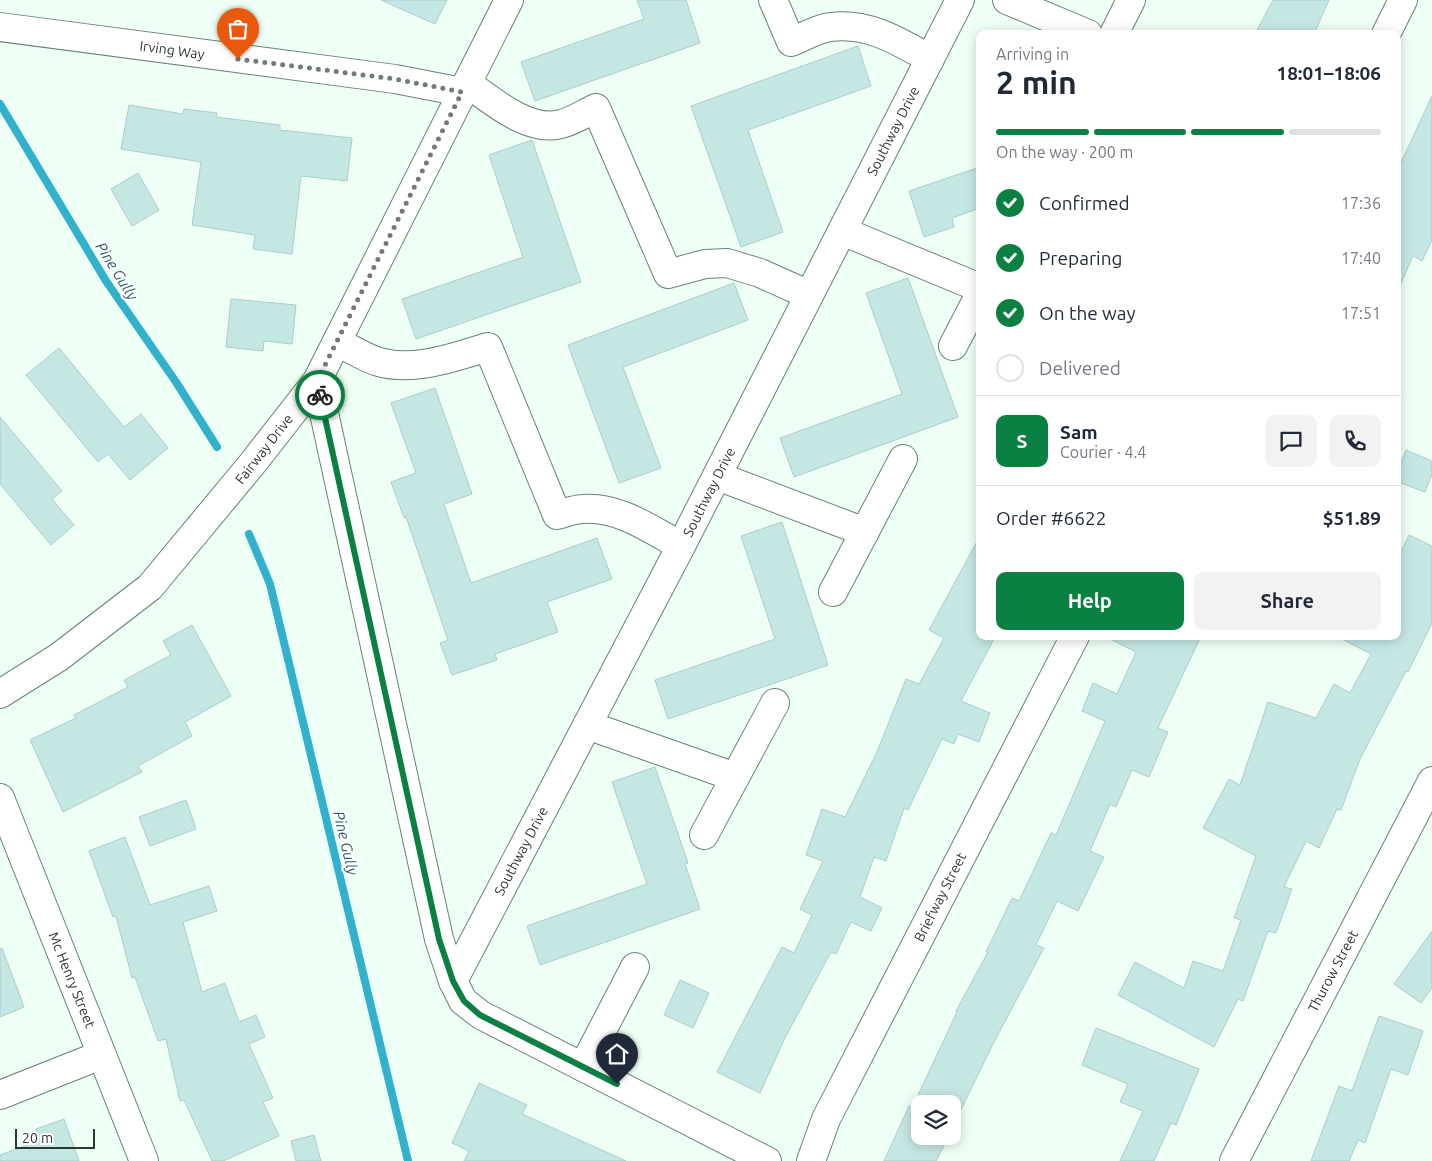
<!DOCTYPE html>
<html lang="en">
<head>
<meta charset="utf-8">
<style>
  :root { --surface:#fff; --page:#f2f2f3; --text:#1f2937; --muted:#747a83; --line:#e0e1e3; --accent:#0b8043 }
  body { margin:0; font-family:Ubuntu,sans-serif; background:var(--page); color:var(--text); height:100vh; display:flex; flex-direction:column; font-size:19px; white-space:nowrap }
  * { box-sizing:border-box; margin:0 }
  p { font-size:16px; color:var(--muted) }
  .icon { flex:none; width:28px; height:28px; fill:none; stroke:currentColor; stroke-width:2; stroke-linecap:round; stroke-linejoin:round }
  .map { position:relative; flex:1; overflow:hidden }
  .side { position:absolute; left:976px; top:30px; width:425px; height:610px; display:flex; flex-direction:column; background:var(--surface); border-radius:10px; box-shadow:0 2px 12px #0003 }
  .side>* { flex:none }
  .controls { position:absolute; left:911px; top:1095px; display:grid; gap:10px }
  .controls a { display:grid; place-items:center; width:50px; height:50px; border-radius:10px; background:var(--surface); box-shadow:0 2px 12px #0003; font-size:25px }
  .scale { position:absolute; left:15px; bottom:12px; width:80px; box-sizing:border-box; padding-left:5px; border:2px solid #2c3730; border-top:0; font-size:14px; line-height:18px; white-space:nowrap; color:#2c3730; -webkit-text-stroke:4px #fff; paint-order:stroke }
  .pin { position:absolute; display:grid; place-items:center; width:42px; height:42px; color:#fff; margin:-51px -21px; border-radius:50% 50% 50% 0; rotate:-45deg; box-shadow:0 0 5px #0007 }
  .pin .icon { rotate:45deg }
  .courier { position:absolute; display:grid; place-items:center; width:50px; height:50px; margin:-25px; border:4px solid #0b8043; border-radius:50%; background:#fff; color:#222; box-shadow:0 1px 6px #0007 }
  .head em { font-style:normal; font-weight:600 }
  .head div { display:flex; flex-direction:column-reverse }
  .head { display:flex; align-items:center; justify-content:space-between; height:85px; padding:0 20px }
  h1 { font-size:32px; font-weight:600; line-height:38px }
  .bar { display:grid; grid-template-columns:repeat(4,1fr); gap:8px 5px; align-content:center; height:60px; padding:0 20px }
  .bar i { height:6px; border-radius:4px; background:var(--line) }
  .bar .on { background:var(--accent) }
  .bar p { grid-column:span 4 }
  .line { display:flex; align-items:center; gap:12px; padding:0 20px; border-top:1px solid var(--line) }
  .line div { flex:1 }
  .round { display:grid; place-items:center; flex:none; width:52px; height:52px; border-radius:10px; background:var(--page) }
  ol { padding:0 20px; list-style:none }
  li { display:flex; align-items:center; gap:15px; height:55px }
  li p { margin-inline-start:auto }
  li .icon { padding:5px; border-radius:50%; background:var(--accent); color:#fff; stroke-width:4 }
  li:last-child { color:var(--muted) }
  li i { width:28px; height:28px; border:2px solid var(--line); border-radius:50% }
  .button { display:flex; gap:10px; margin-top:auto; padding:10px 20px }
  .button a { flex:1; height:58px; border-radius:10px; background:var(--accent); color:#fff; font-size:20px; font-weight:600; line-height:58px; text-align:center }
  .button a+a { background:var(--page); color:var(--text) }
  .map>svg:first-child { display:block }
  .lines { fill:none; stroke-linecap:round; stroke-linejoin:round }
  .stream { stroke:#31b1cb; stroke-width:8 }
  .building { fill:#c5e7e3; stroke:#abcdc9 }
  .minor-casing { stroke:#698274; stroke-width:30 }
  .minor { stroke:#fff; stroke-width:28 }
  .done { stroke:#707d75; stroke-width:5; stroke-dasharray:0 9 }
  .route { stroke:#0b8043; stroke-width:6 }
  .labels { text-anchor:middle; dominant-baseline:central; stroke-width:4.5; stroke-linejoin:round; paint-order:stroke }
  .street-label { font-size:14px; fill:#2c3730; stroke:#fff }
  .water-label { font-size:15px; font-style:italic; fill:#295b67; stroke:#fff }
</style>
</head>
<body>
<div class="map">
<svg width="1432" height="1161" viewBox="0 0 1432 1161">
  <rect width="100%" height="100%" fill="#eefff5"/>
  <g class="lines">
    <!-- stream -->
    <g class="stream">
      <polyline points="0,104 106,281 176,382 217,447"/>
      <polyline points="249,534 270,584 408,1161"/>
    </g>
  </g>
  <!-- building -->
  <g class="building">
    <polygon points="381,0 447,0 435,24"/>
    <polygon points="637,0 686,0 700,43 535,101 521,62 644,19"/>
    <polygon points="1273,0 1329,0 1314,34 1255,34"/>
    <polygon points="858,46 871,86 748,130 783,232 741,247 691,106"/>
    <polygon points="1432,96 1432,240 1422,261 1413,256 1398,290 1398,169"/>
    <polygon points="129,105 183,114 184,109 217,113 216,117 280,125 280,130 352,138 347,181 301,176 292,254 253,249 255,235 192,225 201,162 121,149"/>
    <polygon points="532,140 581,282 416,339 402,299 523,257 489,155"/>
    <polygon points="980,167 980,208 952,218 954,227 924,237 909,191"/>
    <polygon points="138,173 159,210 132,226 111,189"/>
    <polygon points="908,278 958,417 794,477 780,438 902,394 866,293"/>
    <polygon points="734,283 748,320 623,367 661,468 619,483 568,345"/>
    <polygon points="231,299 296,305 292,344 264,341 263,351 226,347"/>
    <polygon points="59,348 124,427 141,414 168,448 130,480 108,454 98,462 26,375"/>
    <polygon points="435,388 472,494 444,504 471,583 597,538 612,579 547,602 558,632 495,654 497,660 452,675 440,643 448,640 406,517 404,518 391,482 416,473 391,403"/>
    <polygon points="0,417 62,491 52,499 74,525 51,545 0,484"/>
    <polygon points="1406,450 1432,461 1432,474 1425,492 1398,482 1398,471"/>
    <polygon points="782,522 828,665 668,719 655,680 775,639 741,536"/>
    <polygon points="1409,535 1432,546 1432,623 1408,672 1406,671 1360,759 1341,810 1337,809 1319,848 1306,841 1284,887 1292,889 1276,933 1268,931 1243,1001 1238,999 1214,1047 1118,995 1135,962 1184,988 1193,961 1223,971 1241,920 1234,918 1256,856 1203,828 1229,779 1240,785 1268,702 1316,718 1334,684 1350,693 1371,654 1336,636 1398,636 1398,559"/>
    <polygon points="980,536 980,636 995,637 961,701 990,713 979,742 958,734 954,744 942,739 908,810 904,808 886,861 874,857 860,897 882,908 871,931 851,922 836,954 831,952 785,1038 760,1093 717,1072 782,947 794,953 812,915 800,909 823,861 806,855 822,809 845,817 877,752 906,679 919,684 944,638 929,630"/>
    <polygon points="192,625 231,696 185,722 192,736 138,766 142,772 63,812 30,740 76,718 74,715 128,687 124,680 171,655 163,641"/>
    <polygon points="1104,636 1201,636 1158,728 1168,732 1149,777 1132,770 1116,807 1110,804 1090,851 1104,857 1078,911 1057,901 1036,945 1044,948 993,1044 952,1128 952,1104 920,1104 920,1136 949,1136 936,1161 884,1161 909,1106 912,1108 957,1012 956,1011 988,952 986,952 1012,898 1019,901 1051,833 1056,835 1105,721 1082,711 1093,683 1117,694 1136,652"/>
    <polygon points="655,767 688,863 685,864 700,909 540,965 527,926 647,884 612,782"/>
    <polygon points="186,800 196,829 150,846 139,817"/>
    <polygon points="125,837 150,905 209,886 217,911 183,922 202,992 225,983 239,1022 256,1015 265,1037 249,1044 273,1098 263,1102 279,1136 223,1161 212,1161 184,1100 180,1101 166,1039 158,1041 135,977 132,978 116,916 113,917 89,851"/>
    <polygon points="1432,931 1432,988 1421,1003 1394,984"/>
    <polygon points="2,948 24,1007 0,1017 0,949"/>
    <polygon points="680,980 709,993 693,1028 664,1015"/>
    <polygon points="1379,1016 1423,1031 1408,1075 1391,1069 1365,1143 1358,1140 1349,1161 1311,1161 1339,1086 1352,1091"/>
    <polygon points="1096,1028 1199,1069 1176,1125 1171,1123 1154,1161 1120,1161 1143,1111 1120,1102 1128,1084 1082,1065"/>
    <polygon points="479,1083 527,1105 522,1114 626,1161 464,1161 469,1151 452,1143"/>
    <polygon points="64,1119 79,1161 0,1161 0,1155 39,1141 36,1129"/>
    <polygon points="314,1135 321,1161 296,1161 291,1141"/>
  </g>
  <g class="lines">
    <!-- minor casing -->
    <g class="minor-casing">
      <g id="minor">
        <path d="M773 0 791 42C804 37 818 28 831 27 868 22 900 42 930 59"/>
        <polyline points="1007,0 1088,34"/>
        <polyline points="0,27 395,79 462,92"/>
        <polyline points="1114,34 1131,0"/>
        <polyline points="1386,34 1403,0"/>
        <path d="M467 83C491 100 529 133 561 124 573 121 585 113 596 108L668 274 705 264 727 263 760 273 809 295"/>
        <polyline points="842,231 980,288"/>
        <path d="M337 342C350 348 365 358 379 362 415 372 453 357 488 347L557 515C565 513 575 509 583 509 618 506 652 530 681 546"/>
        <polyline points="953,346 980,294"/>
        <polyline points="317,381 439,939 453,981 463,1001 481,1015 767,1161"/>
        <polyline points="717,476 865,532"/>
        <polyline points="833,592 903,459"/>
        <polyline points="0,694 59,657 150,587 252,464 317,381 509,0"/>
        <polyline points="587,725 735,777"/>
        <polyline points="0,798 144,1161"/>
        <polyline points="704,835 775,703"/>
        <polyline points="453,981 681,546 960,0"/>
        <polyline points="583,1067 635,967"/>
        <polyline points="0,1095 101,1055"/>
        <polyline points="811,1161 826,1119 1075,636"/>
        <polyline points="1234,1161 1432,781"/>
      </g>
    </g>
    <!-- minor -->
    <use href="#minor" class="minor"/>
  </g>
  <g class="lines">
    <!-- done -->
    <polyline class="done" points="238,59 395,79 462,92 317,381 320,395"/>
    <!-- route -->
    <polyline class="route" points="320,395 439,939 453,981 464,1001 480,1015 617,1084"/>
  </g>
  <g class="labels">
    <!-- street labels -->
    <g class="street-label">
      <text transform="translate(172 50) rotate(8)">Irving Way</text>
      <text transform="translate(893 131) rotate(-63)">Southway Drive</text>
      <text transform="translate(264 449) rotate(-52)">Fairway Drive</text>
      <text transform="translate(709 492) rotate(-63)">Southway Drive</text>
      <text transform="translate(521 851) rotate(-62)">Southway Drive</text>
      <text transform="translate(940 897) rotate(-63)">Briefway Street</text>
      <text transform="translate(1333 971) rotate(-62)">Thurow Street</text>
      <text transform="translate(72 980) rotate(68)">Mc Henry Street</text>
    </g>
    <!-- water labels -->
    <g class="water-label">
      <text transform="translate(117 271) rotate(58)">Pine Gully</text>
      <text transform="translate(346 843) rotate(77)">Pine Gully</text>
    </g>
  </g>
</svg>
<div class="controls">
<a><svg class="icon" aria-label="layers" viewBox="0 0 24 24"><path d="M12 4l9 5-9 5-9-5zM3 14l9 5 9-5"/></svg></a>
</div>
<div class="scale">20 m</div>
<div class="pin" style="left:238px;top:59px;background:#ea580c"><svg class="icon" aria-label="bag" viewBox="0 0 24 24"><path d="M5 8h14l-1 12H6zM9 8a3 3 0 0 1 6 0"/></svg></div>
<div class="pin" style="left:617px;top:1084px;background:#1f2937"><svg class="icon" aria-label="home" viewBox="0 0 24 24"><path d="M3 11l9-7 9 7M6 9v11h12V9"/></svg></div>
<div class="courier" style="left:320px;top:395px"><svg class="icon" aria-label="bike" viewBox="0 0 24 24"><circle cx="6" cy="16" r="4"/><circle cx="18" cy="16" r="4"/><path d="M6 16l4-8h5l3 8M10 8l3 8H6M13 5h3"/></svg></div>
<section class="side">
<div class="head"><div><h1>2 min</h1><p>Arriving in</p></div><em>18:01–18:06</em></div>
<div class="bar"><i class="on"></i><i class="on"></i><i class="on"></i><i></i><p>On the way · 200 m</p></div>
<ol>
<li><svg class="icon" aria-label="check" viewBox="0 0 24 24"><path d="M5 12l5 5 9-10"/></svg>Confirmed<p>17:36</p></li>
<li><svg class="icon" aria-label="check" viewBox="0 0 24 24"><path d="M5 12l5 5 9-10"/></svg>Preparing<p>17:40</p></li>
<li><svg class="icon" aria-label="check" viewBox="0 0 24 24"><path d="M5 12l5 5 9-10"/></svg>On the way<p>17:51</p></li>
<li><i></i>Delivered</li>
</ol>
<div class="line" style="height:90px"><b class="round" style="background:var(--accent);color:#fff">S</b><div><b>Sam</b><p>Courier · 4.4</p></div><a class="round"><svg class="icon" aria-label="chat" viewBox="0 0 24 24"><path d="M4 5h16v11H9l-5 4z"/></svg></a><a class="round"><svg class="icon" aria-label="phone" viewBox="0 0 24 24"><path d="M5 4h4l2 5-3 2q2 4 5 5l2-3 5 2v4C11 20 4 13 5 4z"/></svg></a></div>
<div class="line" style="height:65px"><div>Order #6622</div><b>$51.89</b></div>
<div class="button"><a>Help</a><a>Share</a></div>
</section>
</div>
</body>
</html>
